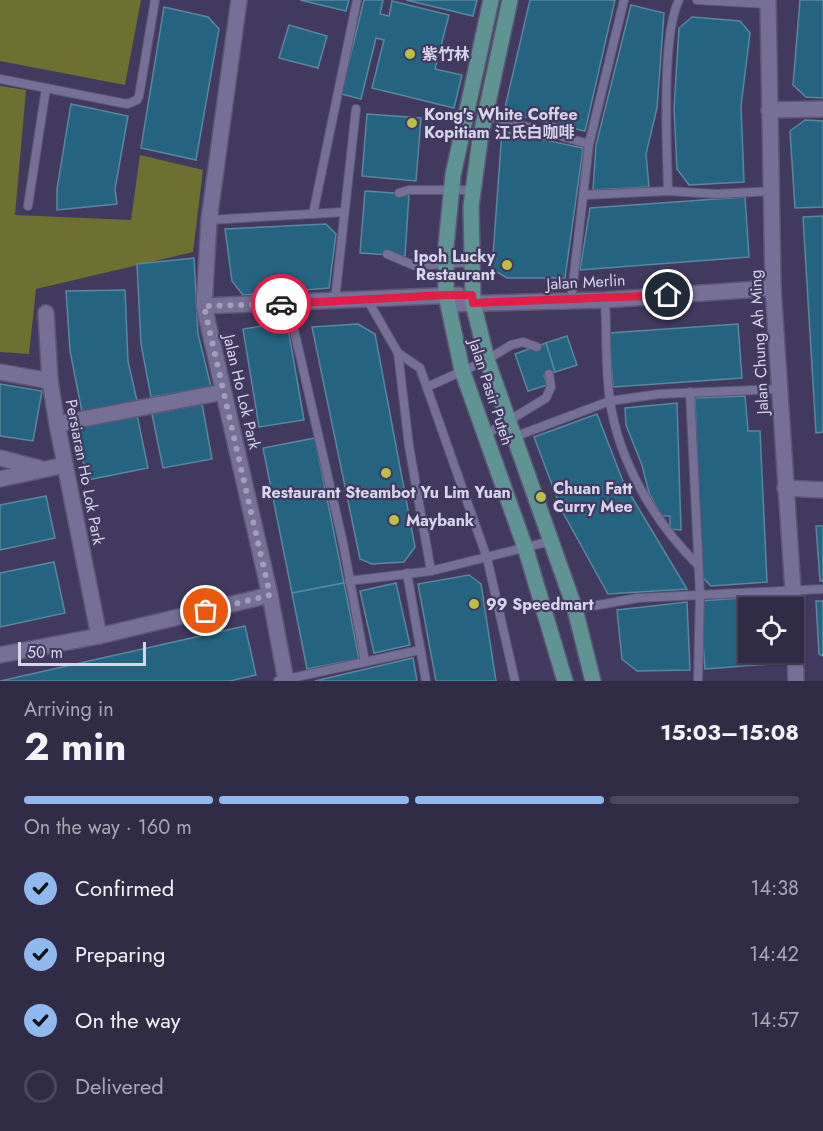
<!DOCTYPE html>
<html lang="en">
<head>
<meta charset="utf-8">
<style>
  :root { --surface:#312c46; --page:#3d3851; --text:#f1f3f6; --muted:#a8a7b3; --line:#4c485f; --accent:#90b9f0 }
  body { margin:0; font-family:Jost,"Noto Sans SC",sans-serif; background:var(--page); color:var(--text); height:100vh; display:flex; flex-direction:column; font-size:22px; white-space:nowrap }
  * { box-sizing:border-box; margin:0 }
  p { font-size:20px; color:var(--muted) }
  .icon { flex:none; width:33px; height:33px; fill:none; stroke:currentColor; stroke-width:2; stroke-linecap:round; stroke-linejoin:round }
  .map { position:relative; height:681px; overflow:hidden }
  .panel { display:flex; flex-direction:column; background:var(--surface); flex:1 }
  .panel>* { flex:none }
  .buttons { position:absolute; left:738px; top:597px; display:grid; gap:12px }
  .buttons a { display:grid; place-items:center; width:66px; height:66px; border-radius:0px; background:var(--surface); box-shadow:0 2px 4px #0004,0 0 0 2px var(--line); font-size:30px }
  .scale { position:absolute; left:18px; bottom:15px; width:128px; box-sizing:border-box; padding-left:6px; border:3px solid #d8d5eb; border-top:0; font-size:16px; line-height:21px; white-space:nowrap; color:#d8d5eb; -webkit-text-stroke:4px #413a5e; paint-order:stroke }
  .pin { position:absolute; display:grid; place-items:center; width:51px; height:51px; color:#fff; margin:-26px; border:3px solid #fff; border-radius:50%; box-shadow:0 2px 6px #0007 }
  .courier { position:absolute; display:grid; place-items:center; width:60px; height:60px; margin:-30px; border:4px solid #e11d48; border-radius:50%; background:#fff; color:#222; box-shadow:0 2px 8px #0007 }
  .summary em { font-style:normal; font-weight:700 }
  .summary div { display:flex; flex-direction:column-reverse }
  .summary { display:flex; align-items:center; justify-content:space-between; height:102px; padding:0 24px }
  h1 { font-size:39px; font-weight:700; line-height:45px }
  .bar { display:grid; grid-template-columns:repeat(4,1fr); gap:9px 6px; align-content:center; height:72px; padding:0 24px }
  .bar i { height:8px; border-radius:4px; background:var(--line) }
  .bar .selected { background:var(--accent) }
  .bar p { grid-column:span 4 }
  ol { padding:0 24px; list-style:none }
  li { display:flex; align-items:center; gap:18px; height:66px }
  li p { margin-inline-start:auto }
  li .icon { padding:6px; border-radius:50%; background:var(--accent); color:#111; stroke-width:4 }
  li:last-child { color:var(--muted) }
  li i { width:33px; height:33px; border:3px solid var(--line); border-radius:50% }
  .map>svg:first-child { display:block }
  .green { fill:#6d7030 }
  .building { fill:#256480; stroke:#5a879e; stroke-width:1.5 }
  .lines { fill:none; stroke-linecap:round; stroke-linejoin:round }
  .lane-casing { stroke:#5d5775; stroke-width:10 }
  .street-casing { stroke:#5d5775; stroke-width:18 }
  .primary-casing { stroke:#5d5775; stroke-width:18 }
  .lane { stroke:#767097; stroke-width:8 }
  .street { stroke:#767097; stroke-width:15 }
  .primary { stroke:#5f9493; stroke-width:15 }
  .done { stroke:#a39fba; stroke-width:6; stroke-dasharray:0 10.8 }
  .route { stroke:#e11d48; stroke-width:8 }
  .poi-dot { fill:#bbc044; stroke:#413a5e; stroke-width:2 }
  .labels { text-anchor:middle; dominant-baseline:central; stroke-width:4.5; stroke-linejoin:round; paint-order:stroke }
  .poi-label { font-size:16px; font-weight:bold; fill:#d8d5eb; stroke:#413a5e; text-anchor:start }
  .street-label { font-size:16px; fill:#d8d5eb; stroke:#413a5e }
</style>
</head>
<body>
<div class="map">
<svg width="823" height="681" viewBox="0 0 823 681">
  <rect width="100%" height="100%" fill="#413a5e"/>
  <!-- green -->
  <g class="green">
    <polygon points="0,0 141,0 125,85 0,61"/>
    <polygon points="0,86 26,90 15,215 131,220 140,155 203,170 193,252 36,289 29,354 0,352"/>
  </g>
  <!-- building -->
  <g class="building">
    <polygon points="300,0 349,0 346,11"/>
    <polygon points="364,0 383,0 380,14 389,16 392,1 449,15 435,69 462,75 454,108 372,88 384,40 376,38 361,99 341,94"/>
    <polygon points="406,0 477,0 473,16"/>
    <polygon points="530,0 615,0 585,131 504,112"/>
    <polygon points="800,0 823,0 823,98 806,97 793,85"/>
    <polygon points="631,5 664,13 657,108 646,154 649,187 593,190 596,145"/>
    <polygon points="164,7 208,17 219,29 196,160 141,148"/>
    <polygon points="692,17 740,21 750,33 741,106 744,182 689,185 677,169 674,109 679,28"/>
    <polygon points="289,25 327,36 318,68 279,58"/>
    <polygon points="71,104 128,116 115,189 117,204 57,210 57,189"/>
    <polygon points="367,114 421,118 416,181 362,176"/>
    <polygon points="805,120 823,121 823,207 795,208 790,131"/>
    <polygon points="502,131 583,148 565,278 507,278 492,269"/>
    <polygon points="365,191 409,194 405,256 360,253"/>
    <polygon points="745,197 749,257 580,270 590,208"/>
    <polygon points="823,216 823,432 816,433 803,217"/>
    <polygon points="326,224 336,234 329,288 243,295 232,281 225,229"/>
    <polygon points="194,258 198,334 211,387 151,397 141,344 137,264"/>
    <polygon points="125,290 128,361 137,401 82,412 70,351 66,291"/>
    <polygon points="287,322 304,420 259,427 243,329"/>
    <polygon points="358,324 375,334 415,547 404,562 372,564 360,559 312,327"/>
    <polygon points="738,324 742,378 613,387 609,333"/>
    <polygon points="567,336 577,365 555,372 546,343"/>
    <polygon points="546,343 555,372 544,376 547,385 528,391 515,354"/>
    <polygon points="0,384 42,391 33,441 0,436"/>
    <polygon points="745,396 748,431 760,431 767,582 711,586 701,576 695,398"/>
    <polygon points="677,403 681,530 670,529 670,516 661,516 649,493 642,465 626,425 625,408"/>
    <polygon points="202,404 212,459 163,468 152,414"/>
    <polygon points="597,414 624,484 687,589 608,594 562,511 534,437"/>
    <polygon points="137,415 148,468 87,480 76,427"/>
    <polygon points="315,438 344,583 292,593 263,448"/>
    <polygon points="46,496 55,538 0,550 0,505"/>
    <polygon points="816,526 823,526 823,581 820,581"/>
    <polygon points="54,562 65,613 0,627 0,573"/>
    <polygon points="469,575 481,584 496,681 436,681 418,584"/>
    <polygon points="344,583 359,659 307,669 292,593"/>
    <polygon points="396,583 410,645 374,653 360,591"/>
    <polygon points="766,596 767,608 748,608 748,652 771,652 772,664 705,669 700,601"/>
    <polygon points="816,601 823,601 823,656 819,654"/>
    <polygon points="687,602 690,670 637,671 622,659 617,610"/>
    <polygon points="245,626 256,675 230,681 0,681"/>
    <polygon points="413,658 417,681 315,681"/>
  </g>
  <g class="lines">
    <!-- lane casing -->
    <g class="lane-casing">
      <g id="lane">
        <polyline points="697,0 768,4"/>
        <polyline points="0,79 127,104 137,100 139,96 155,0"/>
        <polyline points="485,115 589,144"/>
        <path d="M668 191C667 146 661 36 679 0"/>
        <polyline points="399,193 409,190 473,190"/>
        <polyline points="584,195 668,191 717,194 772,191"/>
        <polyline points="28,206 46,88"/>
        <polyline points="313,214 357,0"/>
        <polyline points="209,220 344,212"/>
        <polyline points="387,254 415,266 472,262"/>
        <polyline points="367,299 398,353 409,446 431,571"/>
        <polyline points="335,300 356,109"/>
        <path d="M605 300C607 333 605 368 610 401 619 462 655 523 698 565"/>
        <polyline points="571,301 589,144 624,0"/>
        <polyline points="288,303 343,543 365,662"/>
        <polyline points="398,353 420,368 487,558 515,681"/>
        <polyline points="427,387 487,360 511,345 523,342 537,347"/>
        <polyline points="690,392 700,594 698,681"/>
        <polyline points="485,435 546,398 551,387 549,374"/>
        <polyline points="514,437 610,401 659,394 779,389"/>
        <polyline points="407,573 426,681"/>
        <polyline points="349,581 431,571 551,541"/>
        <polyline points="575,609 638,598 823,589"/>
        <polyline points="278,681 420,650"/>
      </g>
    </g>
    <!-- street casing -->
    <g class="street-casing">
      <g id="street">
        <polyline points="239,0 209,220 204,306 270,595 286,681"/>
        <polyline points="768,0 773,288 793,591 796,681"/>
        <polyline points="769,110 823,109"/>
        <polyline points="448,304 605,300 773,288"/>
        <polyline points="204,306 458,295"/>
        <polyline points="46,313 50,381 57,424 99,636"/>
        <polyline points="0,372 50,381"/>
        <polyline points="57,424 223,392"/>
        <polyline points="0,458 39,468"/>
        <polyline points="0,479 65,465"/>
        <polyline points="785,488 823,490"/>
        <polyline points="0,655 99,636 270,595"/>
      </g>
    </g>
    <!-- primary casing -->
    <g class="primary-casing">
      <g id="primary">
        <polyline points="491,0 453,175 446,246 446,295 462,370 526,550 565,681"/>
        <polyline points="510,0 480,140 471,206 473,303 487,360 575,609 593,681"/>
      </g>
    </g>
    <!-- lane -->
    <use href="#lane" class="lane"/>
    <!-- street -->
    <use href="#street" class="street"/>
    <!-- primary -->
    <use href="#primary" class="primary"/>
  </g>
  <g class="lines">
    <!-- done -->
    <polyline class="done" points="206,611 270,595 204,306 281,304"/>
    <!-- route -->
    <polyline class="route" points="281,304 446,295 472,295 473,303 668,295"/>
  </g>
  <!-- markers -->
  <g class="poi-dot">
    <circle cx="410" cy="54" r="6"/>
    <circle cx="412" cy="123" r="6"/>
    <circle cx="507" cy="265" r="6"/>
    <circle cx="386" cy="473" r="6"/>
    <circle cx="541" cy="497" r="6"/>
    <circle cx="394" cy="520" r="6"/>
    <circle cx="474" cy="604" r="6"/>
  </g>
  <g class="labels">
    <!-- poi labels -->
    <g class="poi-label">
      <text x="422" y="54">紫竹林</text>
      <text x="424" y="114">Kong's White Coffee<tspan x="424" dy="18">Kopitiam 江氏白咖啡</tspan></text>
      <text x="495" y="256" text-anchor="end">Ipoh Lucky<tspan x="495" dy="18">Restaurant</tspan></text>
      <text x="553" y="488">Chuan Fatt<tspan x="553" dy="18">Curry Mee</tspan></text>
      <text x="386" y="492" text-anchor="middle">Restaurant Steambot Yu Lim Yuan</text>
      <text x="406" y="520">Maybank</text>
      <text x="486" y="604">99 Speedmart</text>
    </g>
    <!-- street labels -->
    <g class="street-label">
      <text transform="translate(586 282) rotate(-3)">Jalan Merlin</text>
      <text transform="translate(759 342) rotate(-93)">Jalan Chung Ah Ming</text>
      <text transform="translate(242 392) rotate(77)">Jalan Ho Lok Park</text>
      <text transform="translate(491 392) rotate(72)">Jalan Pasir Puteh</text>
      <text transform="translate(85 472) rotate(79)">Persiaran Ho Lok Park</text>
    </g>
  </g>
</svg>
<div class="buttons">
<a><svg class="icon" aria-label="locate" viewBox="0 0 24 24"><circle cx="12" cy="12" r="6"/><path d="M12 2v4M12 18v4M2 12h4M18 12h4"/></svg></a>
</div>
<div class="scale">50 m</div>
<div class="pin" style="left:206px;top:611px;background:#ea580c"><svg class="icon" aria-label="bag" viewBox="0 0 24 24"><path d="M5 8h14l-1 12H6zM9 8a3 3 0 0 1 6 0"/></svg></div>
<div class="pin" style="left:668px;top:295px;background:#1f2937"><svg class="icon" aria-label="home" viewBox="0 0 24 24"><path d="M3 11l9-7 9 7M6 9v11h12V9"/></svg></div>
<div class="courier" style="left:281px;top:304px"><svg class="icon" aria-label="car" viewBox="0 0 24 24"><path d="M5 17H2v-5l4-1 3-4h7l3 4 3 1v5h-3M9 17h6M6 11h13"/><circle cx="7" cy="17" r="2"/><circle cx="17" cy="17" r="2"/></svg></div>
</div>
<section class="panel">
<div class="summary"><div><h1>2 min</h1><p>Arriving in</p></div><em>15:03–15:08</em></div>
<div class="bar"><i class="selected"></i><i class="selected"></i><i class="selected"></i><i></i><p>On the way · 160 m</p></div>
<ol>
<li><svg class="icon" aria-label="check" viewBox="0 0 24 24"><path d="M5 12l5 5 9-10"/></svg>Confirmed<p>14:38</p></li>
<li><svg class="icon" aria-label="check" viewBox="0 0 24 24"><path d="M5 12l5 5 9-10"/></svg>Preparing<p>14:42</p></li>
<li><svg class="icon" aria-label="check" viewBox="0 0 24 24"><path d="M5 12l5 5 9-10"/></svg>On the way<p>14:57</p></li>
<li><i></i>Delivered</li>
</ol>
</section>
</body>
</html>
